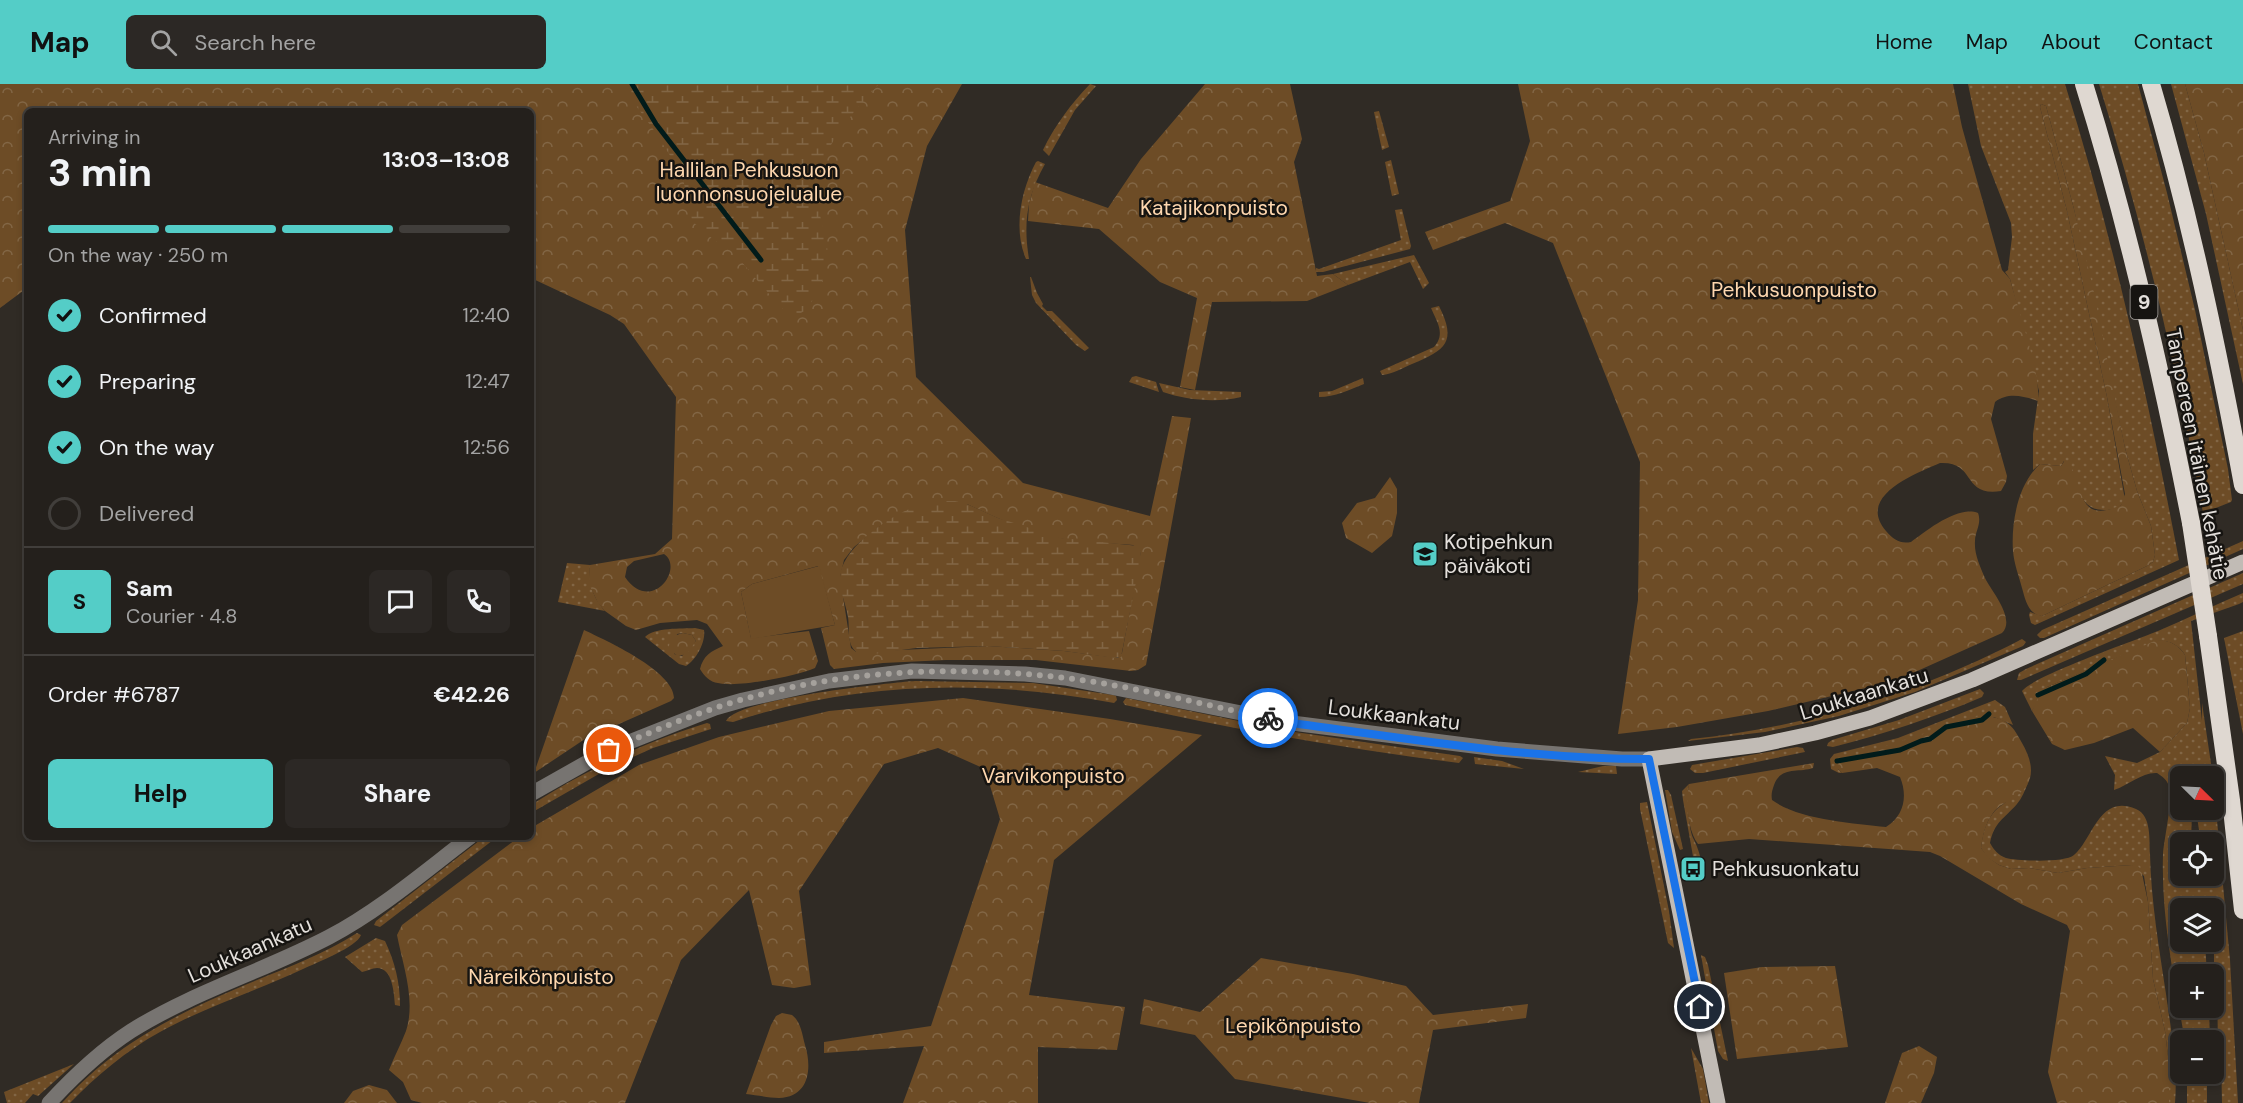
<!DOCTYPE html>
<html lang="en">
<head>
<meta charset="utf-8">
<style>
  :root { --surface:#24201c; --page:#2c2825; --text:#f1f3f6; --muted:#a3a3a3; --line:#413e3b; --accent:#54cdc7 }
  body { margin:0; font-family:"DM Sans",sans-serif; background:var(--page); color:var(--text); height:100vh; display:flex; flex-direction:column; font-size:22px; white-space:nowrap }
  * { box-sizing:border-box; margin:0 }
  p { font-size:20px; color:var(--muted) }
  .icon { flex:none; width:33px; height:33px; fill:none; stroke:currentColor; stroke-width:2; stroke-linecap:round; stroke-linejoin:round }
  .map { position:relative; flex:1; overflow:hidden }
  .panel { position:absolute; left:24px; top:24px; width:510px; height:732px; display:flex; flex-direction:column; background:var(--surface); border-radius:9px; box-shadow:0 3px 9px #0003,0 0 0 2px var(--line) }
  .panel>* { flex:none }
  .needle { width:39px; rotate:114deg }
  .tools { position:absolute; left:2170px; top:682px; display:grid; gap:12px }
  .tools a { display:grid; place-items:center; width:54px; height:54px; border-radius:9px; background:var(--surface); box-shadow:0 3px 9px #0003,0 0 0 2px var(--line); font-size:30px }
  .pin { position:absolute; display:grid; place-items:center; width:51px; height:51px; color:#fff; margin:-26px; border:3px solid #fff; border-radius:50%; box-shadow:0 2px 6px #0007 }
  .courier { position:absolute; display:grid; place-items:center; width:60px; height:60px; margin:-30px; border:4px solid #1a73e8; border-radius:50%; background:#fff; color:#222; box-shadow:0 2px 8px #0007 }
  .headline em { font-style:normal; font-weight:700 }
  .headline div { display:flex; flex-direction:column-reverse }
  .headline { display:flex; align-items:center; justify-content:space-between; height:102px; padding:0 24px }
  h1 { font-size:39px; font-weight:700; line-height:45px }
  .bar { display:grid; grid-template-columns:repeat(4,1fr); gap:9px 6px; align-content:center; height:72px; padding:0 24px }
  .bar i { height:8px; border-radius:4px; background:var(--line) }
  .bar .current { background:var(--accent) }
  .bar p { grid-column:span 4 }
  .line { display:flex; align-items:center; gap:15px; padding:0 24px; border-top:2px solid var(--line) }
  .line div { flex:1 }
  .round { display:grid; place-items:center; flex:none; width:63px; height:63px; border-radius:9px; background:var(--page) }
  ol { padding:0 24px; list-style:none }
  li { display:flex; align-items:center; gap:18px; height:66px }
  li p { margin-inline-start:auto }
  li .icon { padding:6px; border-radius:50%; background:var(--accent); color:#111; stroke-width:4 }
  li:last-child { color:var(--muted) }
  li i { width:33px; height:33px; border:3px solid var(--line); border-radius:50% }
  .action { display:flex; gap:12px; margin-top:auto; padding:12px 24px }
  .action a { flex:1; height:69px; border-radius:9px; background:var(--accent); color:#111; font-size:24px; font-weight:700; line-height:69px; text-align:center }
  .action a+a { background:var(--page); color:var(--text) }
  header { display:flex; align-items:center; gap:36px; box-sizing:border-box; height:84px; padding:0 30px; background:var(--accent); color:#111 }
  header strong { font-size:28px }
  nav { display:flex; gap:33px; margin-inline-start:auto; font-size:21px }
  .search { width:420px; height:54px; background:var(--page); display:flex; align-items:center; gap:15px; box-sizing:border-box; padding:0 21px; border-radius:9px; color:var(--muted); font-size:22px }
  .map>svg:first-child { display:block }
  .grass { fill:url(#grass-dots); fill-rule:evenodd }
  .forest { fill:url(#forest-crowns); fill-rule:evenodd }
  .wetland { fill:url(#wetland-marsh) }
  .pitch { fill:#6d4c26 }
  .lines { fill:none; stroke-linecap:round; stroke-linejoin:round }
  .stream { stroke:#011b1a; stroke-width:5 }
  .minor { stroke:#777471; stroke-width:15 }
  .major { stroke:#c1bbb5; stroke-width:15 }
  .highway { stroke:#dfd8d1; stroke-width:18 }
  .highway-bridge { stroke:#dfd8d1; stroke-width:18 }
  .done { stroke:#a5a19c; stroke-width:6; stroke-dasharray:0 10.8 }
  .route { stroke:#1a73e8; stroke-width:8 }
  .labels { text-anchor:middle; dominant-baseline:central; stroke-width:5; stroke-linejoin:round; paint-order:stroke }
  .shield { fill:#161411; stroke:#a6a39f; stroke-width:1.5 }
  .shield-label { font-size:20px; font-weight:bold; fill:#e4e0dc }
  .park-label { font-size:21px; fill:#fed7af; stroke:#161411 }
  .street-label { font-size:21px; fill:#e4e0dc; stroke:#161411 }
  .poi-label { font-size:21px; fill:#e4e0dc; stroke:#161411; text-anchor:start }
</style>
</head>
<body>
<header>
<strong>Map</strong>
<div class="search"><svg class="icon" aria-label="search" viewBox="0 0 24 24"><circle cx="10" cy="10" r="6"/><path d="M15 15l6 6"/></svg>Search here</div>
<nav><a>Home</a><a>Map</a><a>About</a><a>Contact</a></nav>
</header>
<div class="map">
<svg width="2243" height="1019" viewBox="0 0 2243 1019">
  <defs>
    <pattern id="grass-dots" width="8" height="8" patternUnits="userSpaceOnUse" patternTransform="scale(1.5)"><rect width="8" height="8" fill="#6d4c26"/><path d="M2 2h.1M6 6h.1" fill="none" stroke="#826645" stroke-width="1.8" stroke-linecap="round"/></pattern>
    <pattern id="forest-crowns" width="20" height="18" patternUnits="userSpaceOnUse" patternTransform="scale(1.5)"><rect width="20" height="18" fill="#6d4c26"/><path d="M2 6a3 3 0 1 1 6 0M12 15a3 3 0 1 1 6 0" fill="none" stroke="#826645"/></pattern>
    <pattern id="wetland-marsh" width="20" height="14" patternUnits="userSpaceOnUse" patternTransform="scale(1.5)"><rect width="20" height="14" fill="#6d4c26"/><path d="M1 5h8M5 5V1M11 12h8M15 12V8" fill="none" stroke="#826645"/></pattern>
  </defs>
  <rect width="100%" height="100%" fill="#302b25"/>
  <!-- grass -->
  <g class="grass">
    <path d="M1090 0 1096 2 1075 26 1049 72 1043 66C1055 41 1071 20 1090 0Z"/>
    <path d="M1968 0H2065C2114 156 2148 315 2179 476L2035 541 2031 539 2029 531 2030 528 2042 532 2147 482 2153 478 2155 471 2151 442 2137 407 2125 364 2074 125 2046 22 2041 20 2040 23 2067 127 2107 313 2125 416C2120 424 2113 426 2104 426 2073 426 2082 390 2064 377L2061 382 2040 380 2033 386V350L2039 307 2010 195 2005 188 2008 186 2012 153 2011 139 1981 62Z"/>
    <path d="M2099 0H2138L2167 109 2195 226 2228 385 2232 416 2231 418 2203 429C2177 284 2143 141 2099 0Z"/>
    <polygon points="2171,0 2185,0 2204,69 2243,246 2243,300 2206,130"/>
    <polygon points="1379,27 1389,63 1382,66 1374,28"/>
    <polygon points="1391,76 1399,110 1392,112 1385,78"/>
    <path d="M1038 77 1045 80C1027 112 1023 139 1029 175H1026C1013 145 1021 106 1036 78Z"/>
    <polygon points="1402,125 1411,162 1410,165 1323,188 1316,188 1316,184 1319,185 1401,156 1395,126"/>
    <polygon points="1414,171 1429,199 1423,205 1410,178 1348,201 1333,190"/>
    <polygon points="1030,193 1031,193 1037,209 1043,220 1042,222 1047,227 1052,227 1089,264 1085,267 1076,261 1036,219 1032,211"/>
    <path d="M1439 222C1457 258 1446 266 1412 280 1403 284 1392 290 1382 291L1380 287 1434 263C1446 250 1437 238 1431 224Z"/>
    <polygon points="1136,292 1156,298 1159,308 1129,298 1132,293"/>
    <path d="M1363 294 1364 300C1349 306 1335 313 1319 313V308L1332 307Z"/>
    <path d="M1159 299 1190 306 1241 308V313C1216 319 1186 316 1163 308Z"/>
    <polygon points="2243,457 2243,465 2044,554 2040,554 2037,551 2042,546"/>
    <path d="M567 479 590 481C589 500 592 512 605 527L558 518Z"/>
    <polygon points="2243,489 2243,500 2021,596 2017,596 2019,589 2026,585"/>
    <path d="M2243 509V518L2239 520 2191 537 2202 637V619L2213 693H2181V726H2214V704L2230 876 2238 1019H2222L2221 972 2218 962 2217 900 2214 892V825H2181V858H2205L2207 891H2181V924H2209L2210 957H2185C2174 895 2161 833 2163 770 2164 754 2175 709 2167 698 2165 694 2160 691 2157 689 2142 688 2129 701 2114 706L2115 691 2105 672 2137 679 2160 668 2187 639 2190 624 2185 571C2179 561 2169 556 2157 557L2047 603 2032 627 2022 607C2033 592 2134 557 2158 547 2186 535 2215 521 2243 509ZM2192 728 2197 733 2201 759H2214V792H2181V759H2191Z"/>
    <path d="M695 544 704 546C706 558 696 576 686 582L679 580 645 553C655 543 681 545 695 544ZM683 549 692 551 696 557 682 572 674 570 677 550Z"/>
    <polygon points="2243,547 2243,650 2224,554"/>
    <path d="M2022 555 2026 558 2023 562 1915 608 1839 632 1765 648 1688 657 1691 655C1806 643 1919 609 2022 555Z"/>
    <path d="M915 597 1033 599 1113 611 1116 612 1117 616 1114 619C987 595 856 597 733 638L726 637C736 615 887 599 915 597Z"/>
    <path d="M1980 605 1984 609 1982 613C1933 634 1884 650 1833 663L1827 662 1828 659 1832 656 1899 636Z"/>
    <path d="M1126 614 1288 647 1460 672 1463 674 1459 679C1346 665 1236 646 1125 621L1123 618Z"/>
    <polygon points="1995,616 2005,623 2013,641 1994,633 1843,676 1838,685 1842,689 1839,689 1831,685 1830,675 1834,670 1898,654"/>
    <path d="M707 639 710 640 711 645 653 664 611 683 531 729V721C586 686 644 658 707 639Z"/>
    <polygon points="1797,663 1803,664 1805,668 1703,689 1695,689 1690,685 1692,681"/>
    <polygon points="1474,673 1502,677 1524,685 1475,680"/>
    <polygon points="1603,682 1616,682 1617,690 1578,688"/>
    <path d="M2028 699C2025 706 2022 714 2017 720 2004 735 1994 738 1990 759 1994 766 1998 771 2006 774 2018 777 2065 779 2074 771 2093 755 2099 709 2136 725 2152 732 2149 756 2150 770 2151 817 2159 864 2166 910 2171 947 2178 982 2175 1019H2169V981L2165 947 2153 895 2148 818 2144 792 2132 781 2087 784 2058 789 2029 784 2011 785 1999 781 1988 774 1981 764C1983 748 1987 731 2002 721 2013 712 2019 710 2028 699Z"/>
    <path d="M1689 700C1687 713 1688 742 1693 754 1697 762 1699 767 1701 776L1694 778 1683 716 1682 707Z"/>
    <polygon points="1665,706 1668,706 1671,711 1683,765 1680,766 1672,748"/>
    <polygon points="1647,718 1669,827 1674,864 1668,859 1640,725 1640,719"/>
    <polygon points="484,753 497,753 384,840 380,843 374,841 376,837"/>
    <path d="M357 849 361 851C357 863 316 879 303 885 256 907 205 923 160 948 127 966 96 992 70 1019H62C114 961 174 931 245 901 283 885 323 871 357 849Z"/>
    <path d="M376 854 385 857C395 878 400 899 400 922L395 921C394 910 393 884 377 884 372 884 367 887 362 888L345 873Z"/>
    <polygon points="1701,871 1705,873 1708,881 1728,977 1723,975 1718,967"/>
    <polygon points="1691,964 1703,985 1709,1019 1701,1019"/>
    <polygon points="74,980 38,1012 33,1010 25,1019 7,1019 4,1008"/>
    <rect x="2187" y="990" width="20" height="29"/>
  </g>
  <!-- forest -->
  <g class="forest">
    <path d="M0 0H962L927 62 905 146 916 293 1023 399 1150 432 1172 332 1191 334 1146 581 1138 586 1131 587 1036 576H946L883 579 834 585 830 581 821 544 835 541 818 482 752 500 741 508 751 554 809 547 818 577 815 584C796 592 738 604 718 599 710 598 704 592 700 585 703 572 711 567 723 562L707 540 697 536 660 539 636 546 626 542 605 527 598 519 589 500 590 481 655 470 672 455 676 313 624 240 610 231 531 194V27H27V204L0 224ZM967 420C996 434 1027 447 1059 454 1083 459 1109 459 1133 461L1141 467 1122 569 1118 574 1064 567 988 562 856 568 851 564 840 493 844 476 854 463 880 442ZM664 470C685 484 651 531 625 493L627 483 634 477Z"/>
    <polygon points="1205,0 1290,0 1302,55 1294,78 1317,192 1333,190 1348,201 1307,217 1212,218 1195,306 1180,303 1197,214 1160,198 1099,145 1028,137 1029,120 1035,98 1108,124 1141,75"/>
    <path d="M1518 0H1953L1962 43 1997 168 2002 186 2010 195C2018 226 2041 289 2038 317 2023 312 2008 308 1995 318L1991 335 2007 392 2006 398 2001 407C1961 413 1977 377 1940 379 1915 390 1856 412 1886 447 1894 456 1900 460 1911 458 1926 447 1958 421 1978 429 1982 440 1975 447 1975 457 1974 470 1980 482 1985 494 1992 508 2016 535 2002 549L1895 597 1768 627 1677 643 1618 650 1638 516 1640 378 1553 159 1505 139 1433 166 1425 148 1510 117 1530 57Z"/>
    <polygon points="2185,0 2243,0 2243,246 2204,69"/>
    <path d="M2041 20 2046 22 2074 125 2093 204 2125 364 2137 407 2151 442 2155 471 2153 478 2147 482 2042 532C2028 531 2025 514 2022 504 2019 492 2014 480 2013 467 2011 438 2018 400 2040 380L2061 382 2065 376C2086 392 2072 444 2121 421L2125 410 2107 313 2067 127 2040 23Z"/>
    <polygon points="1390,393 1397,405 1397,429 1392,452 1372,469 1346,454 1342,439 1357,419 1375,414"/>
    <path d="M584 546C605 556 674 587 674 614L671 617 585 655 534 689Z"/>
    <path d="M683 549 692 551 696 557 687 570 678 572 669 566C668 556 673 551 683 549Z"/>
    <path d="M2157 556C2169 556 2179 561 2185 571L2190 624 2187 639 2160 668 2133 644 2094 659 2065 666 2052 660 2032 627 2040 609 2047 603Z"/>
    <path d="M963 614 1110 635 1202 651 1054 776 1029 911 1125 923 1117 966 1038 963V1019H903L924 962 824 969V958L931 942 1000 735 985 685 938 664 884 680 799 807 811 901 794 904 772 901 749 806 681 876 625 1019H422L411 1016 403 998 389 986C394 973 401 960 406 947 416 916 403 882 397 851L402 841 519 753H531V744L639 681 719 653 829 627Z"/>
    <path d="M1982 631C2006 635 2011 638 2022 659 2034 680 2037 700 2012 715 2005 719 1998 722 1993 729 1985 740 1983 751 1981 764L1989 774 1999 781 2011 785 2029 784 2058 789 2087 784 2132 781 2138 782 2141 785 2148 818 2153 895 2165 947 2169 981V1019H2057L2048 988 2070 847 2067 841 2021 820 1940 772 1930 768 1749 755 1698 760C1687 745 1686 718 1689 700L1814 679 1813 684C1798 689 1781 682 1774 701 1772 707 1771 710 1772 716 1799 736 1853 739 1886 743 1904 732 1908 712 1900 693L1877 684 1842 689 1838 685V680L1843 676Z"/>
    <polygon points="1261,874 1353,890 1406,902 1433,931 1528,920 1526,934 1433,946 1419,1019 1370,1019 1235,995 1195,951 1140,940 1144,915 1200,928"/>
    <polygon points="1835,882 1848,963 1737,975 1724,889 1762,883"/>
    <path d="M782 929 792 931C801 938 802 950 805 961 812 983 810 1013 779 1014 769 1014 757 1011 746 1010L771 941 776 932Z"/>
    <polygon points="1919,962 1937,973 1934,989 1921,1019 1885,1019 1902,969"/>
    <polygon points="369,1001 387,1006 397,1019 344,1019 353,1007"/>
  </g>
  <!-- wetland -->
  <g class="wetland">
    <path d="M617 0H879C855 26 831 53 819 87 811 112 821 131 826 155 831 178 822 206 807 224 797 235 790 230 780 223L729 163 715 157 692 137 682 90 653 45 626 8Z"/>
    <path d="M941 417H955L967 420 998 434 1061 454 1139 462 1141 467 1140 478 1121 573 1114 574 1064 567 988 562 916 564 873 570 856 568C846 558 850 546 848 533 846 520 839 506 840 493 841 463 896 427 923 420 929 418 935 418 941 417Z"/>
  </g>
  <!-- pitch -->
  <polygon class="pitch" points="819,482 835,541 751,555 741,508 752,500"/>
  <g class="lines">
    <!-- stream -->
    <g class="stream">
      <polyline points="632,0 656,40 761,176"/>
      <polyline points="2038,611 2086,590 2104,576"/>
      <polyline points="1837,677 1900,666 1921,657 1930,655 1946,643 1982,636 1989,630"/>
    </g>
    <!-- minor -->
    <g class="minor">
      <polyline points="531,710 609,666 715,624 743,616 829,597 912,587 1025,590 1065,594 1292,639 1497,665 1622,675 1649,675"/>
      <path d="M49 1019C74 992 100 967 131 947 193 908 264 887 329 853 380 826 424 788 470 753"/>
    </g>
    <!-- major -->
    <polyline class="major" points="1718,1019 1649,675 1759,661 1815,649 1870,634 1972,596 2243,478"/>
    <!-- highway -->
    <g class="highway">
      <path d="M2084 0C2129 144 2162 291 2191 439"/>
      <path d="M2151 0C2190 131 2218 267 2243 401"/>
      <polyline points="2208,552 2231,716 2243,826"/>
    </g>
    <!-- highway-bridge -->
    <polyline class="highway-bridge" points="2191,439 2208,552"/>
  </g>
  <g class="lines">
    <!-- done -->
    <path class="done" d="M609 666C644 651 679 636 715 624 822 588 937 581 1048 592 1122 599 1195 619 1268 634"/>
    <!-- route -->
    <path class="route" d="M1268 634 1292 639C1410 655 1530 675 1649 675L1700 923"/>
  </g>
  <!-- icons -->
  <defs>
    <g id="school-square" transform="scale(1.35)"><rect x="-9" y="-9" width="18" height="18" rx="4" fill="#54cdc7" stroke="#161411"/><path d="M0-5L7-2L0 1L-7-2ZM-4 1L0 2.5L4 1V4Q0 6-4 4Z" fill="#111"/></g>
    <g id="bus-square" transform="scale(1.35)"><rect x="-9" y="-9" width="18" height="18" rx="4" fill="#54cdc7" stroke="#161411"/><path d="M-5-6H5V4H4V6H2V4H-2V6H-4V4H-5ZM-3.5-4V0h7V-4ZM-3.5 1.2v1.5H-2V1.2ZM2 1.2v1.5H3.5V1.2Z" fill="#111"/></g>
  </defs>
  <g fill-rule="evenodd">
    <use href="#school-square" x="1425" y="470"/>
    <use href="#bus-square" x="1693" y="785"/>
  </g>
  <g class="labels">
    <!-- shield labels -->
    <rect class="shield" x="2130.5" y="201" width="27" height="34" rx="4.5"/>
    <g class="shield-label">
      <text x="2144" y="218">9</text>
    </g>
    <!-- park labels -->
    <g class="park-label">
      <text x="749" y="86">Hallilan Pehkusuon<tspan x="749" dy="24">luonnonsuojelualue</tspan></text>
      <text x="1214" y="124">Katajikonpuisto</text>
      <text x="1794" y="206">Pehkusuonpuisto</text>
      <text x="1053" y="692">Varvikonpuisto</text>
      <text x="541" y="893">Näreikönpuisto</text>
      <text x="1293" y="942">Lepikönpuisto</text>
    </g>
    <!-- street labels -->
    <g class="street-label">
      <text transform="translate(2197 370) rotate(79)">Tampereen itäinen kehätie</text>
      <text transform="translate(1864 610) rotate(-17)">Loukkaankatu</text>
      <text transform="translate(1394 631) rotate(7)">Loukkaankatu</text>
      <text transform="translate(250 866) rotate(-24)">Loukkaankatu</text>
    </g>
    <!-- poi labels -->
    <g class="poi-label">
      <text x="1444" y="458">Kotipehkun<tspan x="1444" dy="24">päiväkoti</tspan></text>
      <text x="1712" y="785">Pehkusuonkatu</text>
    </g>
  </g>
</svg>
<div class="tools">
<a><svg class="needle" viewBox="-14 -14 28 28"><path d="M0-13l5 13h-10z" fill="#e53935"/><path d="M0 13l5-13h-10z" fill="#a3a3a3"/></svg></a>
<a><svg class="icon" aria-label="locate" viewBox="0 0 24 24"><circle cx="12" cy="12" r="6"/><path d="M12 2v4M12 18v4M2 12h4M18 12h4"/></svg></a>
<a><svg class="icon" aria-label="layers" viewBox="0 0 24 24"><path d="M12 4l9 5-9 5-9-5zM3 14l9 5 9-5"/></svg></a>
<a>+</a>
<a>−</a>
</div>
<div class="pin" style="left:609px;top:666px;background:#ea580c"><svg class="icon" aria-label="bag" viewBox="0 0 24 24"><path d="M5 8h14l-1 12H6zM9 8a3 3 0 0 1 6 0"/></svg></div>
<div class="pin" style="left:1700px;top:923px;background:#1f2937"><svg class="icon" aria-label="home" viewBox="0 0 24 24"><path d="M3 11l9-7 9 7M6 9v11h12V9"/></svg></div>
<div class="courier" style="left:1268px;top:634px"><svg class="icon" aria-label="bike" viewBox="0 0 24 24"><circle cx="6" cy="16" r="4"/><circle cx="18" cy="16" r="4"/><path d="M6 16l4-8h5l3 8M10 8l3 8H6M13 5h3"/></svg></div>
<section class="panel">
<div class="headline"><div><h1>3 min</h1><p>Arriving in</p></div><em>13:03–13:08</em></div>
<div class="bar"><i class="current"></i><i class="current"></i><i class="current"></i><i></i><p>On the way · 250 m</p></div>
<ol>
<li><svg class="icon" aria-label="check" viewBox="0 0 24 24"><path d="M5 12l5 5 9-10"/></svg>Confirmed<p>12:40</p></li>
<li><svg class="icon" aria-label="check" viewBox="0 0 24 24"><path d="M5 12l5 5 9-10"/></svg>Preparing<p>12:47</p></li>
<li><svg class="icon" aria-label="check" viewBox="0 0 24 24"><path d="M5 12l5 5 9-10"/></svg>On the way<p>12:56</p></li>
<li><i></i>Delivered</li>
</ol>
<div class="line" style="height:108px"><b class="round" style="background:var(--accent);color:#111">S</b><div><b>Sam</b><p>Courier · 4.8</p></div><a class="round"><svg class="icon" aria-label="chat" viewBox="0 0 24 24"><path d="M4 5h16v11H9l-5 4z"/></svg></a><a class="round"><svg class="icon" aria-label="phone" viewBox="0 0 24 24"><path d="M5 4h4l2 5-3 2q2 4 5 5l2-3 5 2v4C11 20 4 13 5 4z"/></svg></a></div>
<div class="line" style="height:78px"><div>Order #6787</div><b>€42.26</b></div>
<div class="action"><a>Help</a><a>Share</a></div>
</section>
</div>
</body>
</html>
